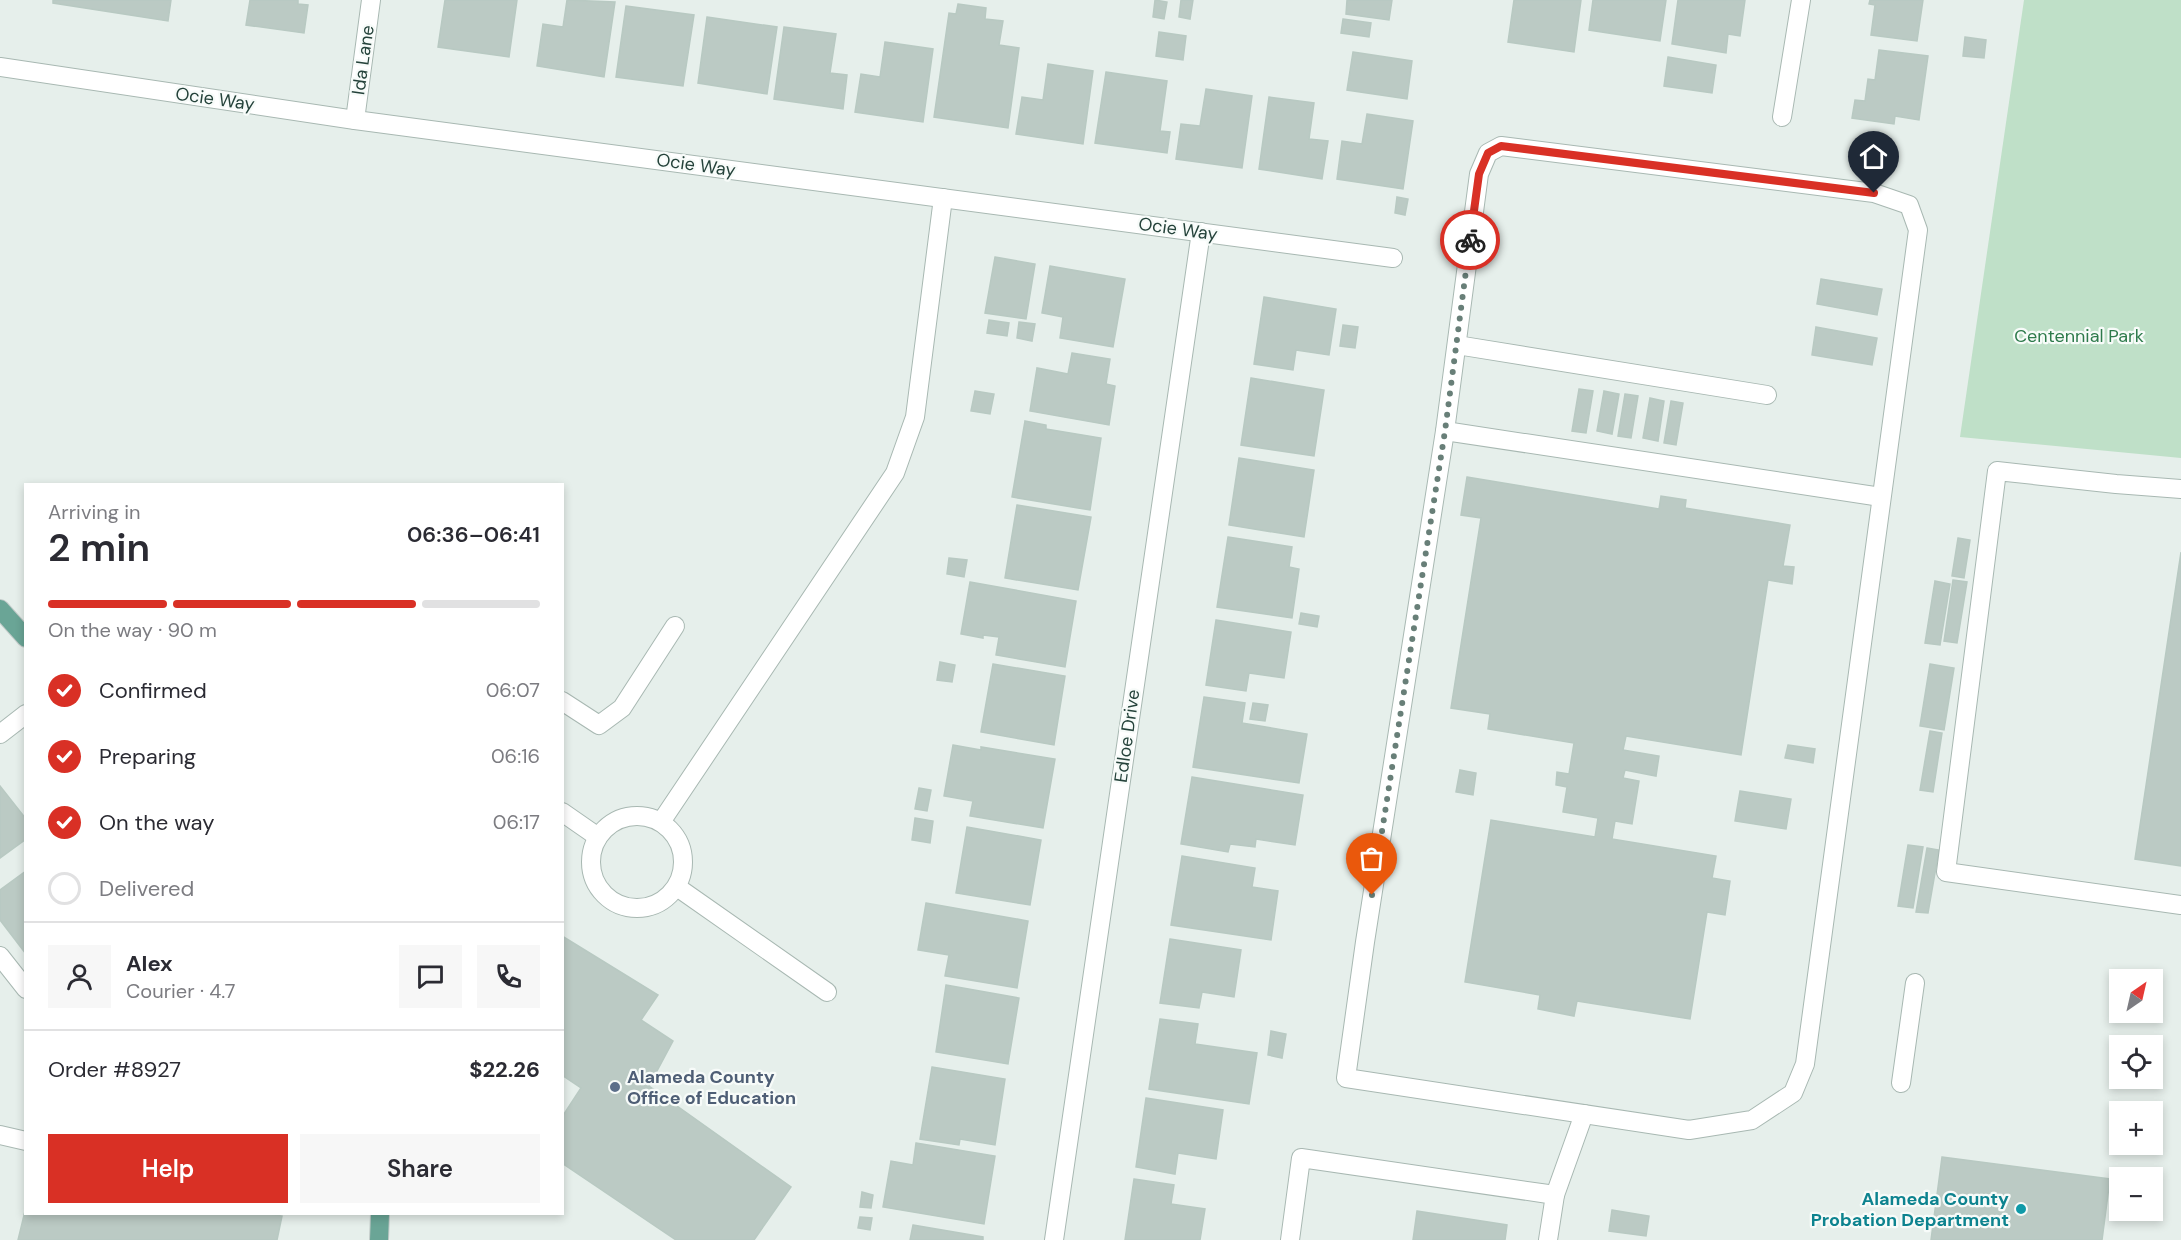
<!DOCTYPE html>
<html lang="en">
<head>
<meta charset="utf-8">
<style>
  :root { --surface:#fff; --page:#f7f7f7; --text:#2b2b33; --muted:#7c7c81; --line:#e1e1e2; --accent:#d93025 }
  body { margin:0; font-family:"DM Sans",sans-serif; background:var(--page); color:var(--text); height:100vh; display:flex; flex-direction:column; font-size:22px; white-space:nowrap }
  * { box-sizing:border-box; margin:0 }
  p { font-size:20px; color:var(--muted) }
  .icon { flex:none; width:33px; height:33px; fill:none; stroke:currentColor; stroke-width:2; stroke-linecap:round; stroke-linejoin:round }
  .map { position:relative; flex:1; overflow:hidden }
  .panel { position:absolute; left:24px; top:483px; width:540px; height:732px; display:flex; flex-direction:column; background:var(--surface); border-radius:0px; box-shadow:0 3px 9px #0003 }
  .panel>* { flex:none }
  .needle { width:39px; rotate:34deg }
  .tools { position:absolute; left:2109px; top:969px; display:grid; gap:12px }
  .tools a { display:grid; place-items:center; width:54px; height:54px; border-radius:0px; background:var(--surface); box-shadow:0 3px 9px #0003; font-size:30px }
  .pin { position:absolute; display:grid; place-items:center; width:51px; height:51px; color:#fff; margin:-62px -26px; border-radius:50% 50% 50% 0; rotate:-45deg; box-shadow:0 0 6px #0007 }
  .pin .icon { rotate:45deg }
  .courier { position:absolute; display:grid; place-items:center; width:60px; height:60px; margin:-30px; border:4px solid #d93025; border-radius:50%; background:#fff; color:#222; box-shadow:0 2px 8px #0007 }
  .head em { font-style:normal; font-weight:600 }
  .head div { display:flex; flex-direction:column-reverse }
  .head { display:flex; align-items:center; justify-content:space-between; height:102px; padding:0 24px }
  h1 { font-size:39px; font-weight:600; line-height:45px }
  .bar { display:grid; grid-template-columns:repeat(4,1fr); gap:9px 6px; align-content:center; height:72px; padding:0 24px }
  .bar i { height:8px; border-radius:4px; background:var(--line) }
  .bar .selected { background:var(--accent) }
  .bar p { grid-column:span 4 }
  .line { display:flex; align-items:center; gap:15px; padding:0 24px; border-top:2px solid var(--line) }
  .line div { flex:1 }
  .round { display:grid; place-items:center; flex:none; width:63px; height:63px; border-radius:0px; background:var(--page) }
  ol { padding:0 24px; list-style:none }
  li { display:flex; align-items:center; gap:18px; height:66px }
  li p { margin-inline-start:auto }
  li .icon { padding:6px; border-radius:50%; background:var(--accent); color:#fff; stroke-width:4 }
  li:last-child { color:var(--muted) }
  li i { width:33px; height:33px; border:3px solid var(--line); border-radius:50% }
  .button { display:flex; gap:12px; margin-top:auto; padding:12px 24px }
  .button a { flex:1; height:69px; border-radius:0px; background:var(--accent); color:#fff; font-size:24px; font-weight:600; line-height:69px; text-align:center }
  .button a+a { background:var(--page); color:var(--text) }
  .map>svg:first-child { display:block }
  .green { fill:#bfe0c8 }
  .building { fill:#bbcac4; stroke:#b8c9c2; stroke-width:1.5 }
  .lines { fill:none; stroke-linecap:round; stroke-linejoin:round }
  .minor-casing { stroke:#a8b8b2; stroke-width:20 }
  .major-casing { stroke:#c2cac8; stroke-width:20 }
  .minor { stroke:#fff; stroke-width:18 }
  .major { stroke:#6aa596; stroke-width:18 }
  .done { stroke:#687f78; stroke-width:6; stroke-dasharray:0 10.8 }
  .route { stroke:#d93025; stroke-width:8 }
  .service-dot { fill:#5c6f8a; stroke:#f7fbf9; stroke-width:2 }
  .culture-dot { fill:#0f9aa8; stroke:#f7fbf9; stroke-width:2 }
  .labels { text-anchor:middle; dominant-baseline:central; stroke-width:4.5; stroke-linejoin:round; paint-order:stroke }
  .street-label { font-size:18px; fill:#24423a; stroke:#f7fbf9 }
  .park-label { font-size:18px; fill:#2d7a4b; stroke:#f7fbf9 }
  .service-label { font-size:18px; font-weight:bold; fill:#4e5e75; stroke:#f7fbf9; text-anchor:start }
  .culture-label { font-size:18px; font-weight:bold; fill:#0d838f; stroke:#f7fbf9; text-anchor:end }
</style>
</head>
<body>
<div class="map">
<svg width="2181" height="1240" viewBox="0 0 2181 1240">
  <rect width="100%" height="100%" fill="#e6efeb"/>
  <!-- green -->
  <polygon class="green" points="2024,0 2181,0 2181,458 1960,437"/>
  <!-- building -->
  <g class="building">
    <polygon points="53,0 171,0 168,21 53,3"/>
    <polygon points="250,0 298,0 298,4 308,5 304,33 246,25"/>
    <polygon points="445,0 517,0 509,57 438,47"/>
    <polygon points="567,0 615,2 604,77 537,66 543,24 563,27"/>
    <polygon points="1155,0 1167,2 1164,19 1153,17"/>
    <polygon points="1181,0 1193,0 1190,19 1179,17"/>
    <polygon points="1347,0 1392,0 1389,20 1346,14"/>
    <polygon points="1514,0 1581,0 1574,52 1508,42"/>
    <polygon points="1593,0 1666,0 1660,41 1589,30"/>
    <polygon points="1678,0 1745,0 1740,36 1728,34 1726,53 1672,44"/>
    <polygon points="1870,0 1923,0 1917,41 1871,35 1875,5 1869,4"/>
    <polygon points="958,4 986,8 985,19 1003,21 999,45 1019,48 1008,128 934,117 949,13 956,14"/>
    <polygon points="626,6 694,15 683,86 616,77"/>
    <polygon points="707,17 777,27 767,94 698,83"/>
    <polygon points="1343,19 1371,23 1369,37 1341,33"/>
    <polygon points="784,27 836,34 830,73 847,75 843,109 774,99"/>
    <polygon points="1159,32 1186,36 1183,60 1156,56"/>
    <polygon points="1965,37 1986,40 1984,58 1963,56"/>
    <polygon points="885,42 933,49 923,122 855,112 861,74 880,77"/>
    <polygon points="1879,50 1928,56 1919,120 1895,116 1894,124 1852,118 1855,100 1865,101 1868,79 1875,80"/>
    <polygon points="1353,52 1412,61 1407,99 1347,90"/>
    <polygon points="1668,57 1716,65 1712,93 1664,86"/>
    <polygon points="1048,64 1093,71 1083,144 1016,134 1022,97 1043,100"/>
    <polygon points="1106,72 1167,81 1160,131 1170,132 1167,153 1095,143"/>
    <polygon points="1206,89 1252,96 1242,168 1176,159 1181,124 1200,126"/>
    <polygon points="1269,97 1314,103 1309,139 1328,141 1322,179 1259,169"/>
    <polygon points="1367,114 1413,121 1403,189 1337,179 1342,141 1362,144"/>
    <polygon points="1397,197 1408,199 1405,215 1395,213"/>
    <polygon points="995,257 1035,264 1026,319 985,313"/>
    <polygon points="1050,266 1125,279 1113,347 1060,338 1063,317 1042,313"/>
    <polygon points="1821,279 1882,289 1877,315 1817,304"/>
    <polygon points="1264,297 1336,309 1329,355 1296,350 1293,370 1254,364"/>
    <polygon points="989,320 1009,323 1007,336 987,333"/>
    <polygon points="1019,322 1035,324 1032,341 1017,338"/>
    <polygon points="1343,325 1358,327 1355,348 1340,346"/>
    <polygon points="1816,327 1877,338 1872,365 1812,355"/>
    <polygon points="1072,353 1110,359 1106,384 1115,386 1109,425 1030,411 1037,368 1068,374"/>
    <polygon points="1251,378 1324,390 1314,456 1241,445"/>
    <polygon points="1579,389 1593,391 1586,433 1572,431"/>
    <polygon points="975,391 994,394 990,414 971,411"/>
    <polygon points="1604,391 1619,394 1612,434 1597,431"/>
    <polygon points="1625,394 1638,396 1631,438 1618,436"/>
    <polygon points="1650,398 1664,401 1658,441 1643,438"/>
    <polygon points="1671,401 1683,403 1676,445 1664,443"/>
    <polygon points="1025,421 1046,425 1046,429 1101,438 1090,510 1012,497"/>
    <polygon points="1239,458 1314,470 1304,537 1229,525"/>
    <polygon points="1467,477 1659,509 1661,496 1686,500 1685,508 1790,525 1783,566 1794,567 1792,584 1768,580 1741,755 1626,736 1623,750 1659,756 1656,776 1625,770 1623,778 1639,781 1632,824 1615,821 1612,839 1716,856 1712,878 1730,881 1725,915 1707,912 1690,1019 1577,1001 1574,1016 1538,1009 1540,995 1465,982 1491,820 1595,837 1598,818 1563,812 1567,787 1556,785 1557,772 1569,774 1574,743 1488,729 1490,714 1451,708 1481,518 1461,515"/>
    <polygon points="1017,505 1091,517 1078,590 1005,578"/>
    <polygon points="1228,537 1292,547 1289,567 1299,569 1292,618 1217,607"/>
    <polygon points="1958,538 1970,540 1964,578 1952,576"/>
    <polygon points="2181,552 2181,866 2135,859"/>
    <polygon points="949,558 967,560 964,577 947,574"/>
    <polygon points="1953,580 1967,582 1957,643 1944,641"/>
    <polygon points="1935,581 1950,584 1940,645 1925,643"/>
    <polygon points="970,582 1076,601 1065,667 996,655 999,637 983,635 983,638 961,634"/>
    <polygon points="1301,613 1319,616 1317,627 1299,624"/>
    <polygon points="1216,620 1291,632 1284,678 1249,673 1246,691 1206,685"/>
    <polygon points="940,662 955,665 952,682 937,680"/>
    <polygon points="993,664 1065,676 1054,745 981,732"/>
    <polygon points="1930,664 1954,668 1944,730 1920,726"/>
    <polygon points="1204,697 1245,703 1242,723 1307,734 1299,783 1193,767"/>
    <polygon points="1253,703 1268,705 1265,721 1250,719"/>
    <polygon points="1930,731 1942,733 1933,792 1920,790"/>
    <polygon points="953,745 981,750 981,747 1055,759 1043,828 970,816 973,801 944,796"/>
    <polygon points="1788,745 1815,749 1813,763 1785,758"/>
    <polygon points="1460,770 1476,773 1473,795 1456,792"/>
    <polygon points="1192,777 1303,795 1295,845 1256,839 1255,847 1230,844 1228,852 1181,844"/>
    <polygon points="0,786 26,819 26,839 0,858"/>
    <polygon points="919,788 931,790 927,811 915,809"/>
    <polygon points="1740,791 1791,799 1786,829 1735,821"/>
    <polygon points="915,818 933,821 930,843 912,840"/>
    <polygon points="967,827 1041,840 1030,905 956,893"/>
    <polygon points="1908,845 1923,847 1913,908 1898,906"/>
    <polygon points="1927,848 1939,850 1928,913 1916,912"/>
    <polygon points="1182,856 1255,868 1252,887 1278,891 1271,940 1171,925"/>
    <polygon points="26,871 26,954 0,920 0,890"/>
    <polygon points="926,903 1028,921 1017,988 945,976 949,955 918,950"/>
    <polygon points="562,936 658,995 641,1020 673,1041 649,1086 791,1187 754,1240 676,1240 562,1163 562,1117 581,1088 562,1075"/>
    <polygon points="1170,939 1241,950 1234,997 1202,992 1199,1008 1160,1003"/>
    <polygon points="946,985 1019,998 1008,1064 936,1052"/>
    <polygon points="1160,1019 1198,1024 1195,1044 1257,1053 1249,1104 1149,1089"/>
    <polygon points="1271,1031 1286,1034 1282,1058 1268,1055"/>
    <polygon points="932,1067 1005,1079 995,1145 960,1139 959,1145 920,1139"/>
    <polygon points="1146,1098 1223,1110 1216,1159 1178,1153 1175,1174 1136,1167"/>
    <polygon points="916,1143 995,1156 984,1224 883,1207 891,1161 913,1165"/>
    <polygon points="1942,1157 2110,1179 2102,1240 1931,1240"/>
    <polygon points="1134,1179 1174,1185 1171,1204 1205,1209 1200,1240 1125,1240"/>
    <polygon points="862,1192 873,1195 871,1208 860,1207"/>
    <polygon points="26,1207 26,1214 270,1214 282,1216 277,1240 18,1240"/>
    <polygon points="1612,1210 1649,1216 1646,1236 1609,1231"/>
    <polygon points="1417,1211 1507,1225 1505,1240 1413,1240"/>
    <polygon points="860,1217 872,1218 870,1230 858,1228"/>
    <polygon points="913,1225 983,1237 983,1240 910,1240"/>
  </g>
  <g class="lines">
    <!-- minor casing -->
    <g class="minor-casing">
      <g id="minor">
        <polyline points="0,67 355,120 1393,258"/>
        <polyline points="1782,117 1801,0"/>
        <polyline points="355,120 371,0"/>
        <polygon points="1501,146 1874,193 1909,205 1918,230 1805,1064 1793,1093 1752,1120 1689,1130 1346,1078 1365,942 1445,431 1479,174 1488,153"/>
        <polyline points="1457,345 1767,395"/>
        <polyline points="1445,431 1881,497"/>
        <polyline points="2181,489 2116,484 1997,471 1946,872 2181,905"/>
        <polyline points="562,701 599,725 622,708 675,626"/>
        <polyline points="0,734 26,714"/>
        <polyline points="562,812 598,837"/>
        <circle cx="637" cy="862" r="46"/>
        <polyline points="661,822 895,473 915,417 943,198"/>
        <polyline points="677,887 827,992"/>
        <polyline points="0,956 26,989"/>
        <polyline points="1901,1083 1915,983"/>
        <polyline points="0,1135 26,1141"/>
        <polyline points="1555,1195 1584,1114"/>
        <polyline points="1054,1240 1201,232"/>
        <polyline points="1290,1240 1301,1158 1555,1195 1548,1240"/>
      </g>
    </g>
    <!-- major casing -->
    <g class="major-casing">
      <g id="major">
        <polyline points="0,609 26,638"/>
        <polyline points="379,1240 380,1214"/>
      </g>
    </g>
    <!-- minor -->
    <use href="#minor" class="minor"/>
    <!-- major -->
    <use href="#major" class="major"/>
  </g>
  <g class="lines">
    <!-- done -->
    <polyline class="done" points="1372,895 1445,431 1470,240"/>
    <!-- route -->
    <polyline class="route" points="1470,240 1479,174 1488,153 1501,146 1874,193"/>
  </g>
  <!-- markers -->
  <circle class="service-dot" cx="615" cy="1087" r="6"/>
  <circle class="culture-dot" cx="2021" cy="1209" r="6"/>
  <g class="labels">
    <!-- street labels -->
    <g class="street-label">
      <text transform="translate(363 60) rotate(-82)">Ida Lane</text>
      <text transform="translate(215 99) rotate(8)">Ocie Way</text>
      <text transform="translate(696 165) rotate(8)">Ocie Way</text>
      <text transform="translate(1178 229) rotate(8)">Ocie Way</text>
      <text transform="translate(1127 736) rotate(-82)">Edloe Drive</text>
    </g>
    <!-- park labels -->
    <g class="park-label">
      <text x="2079" y="336">Centennial Park</text>
    </g>
    <!-- service labels -->
    <g class="service-label">
      <text x="627" y="1077">Alameda County<tspan x="627" dy="21">Office of Education</tspan></text>
    </g>
    <!-- culture labels -->
    <g class="culture-label">
      <text x="2009" y="1199">Alameda County<tspan x="2009" dy="21">Probation Department</tspan></text>
    </g>
  </g>
</svg>
<div class="tools">
<a><svg class="needle" viewBox="-14 -14 28 28"><path d="M0-13l5 13h-10z" fill="#e53935"/><path d="M0 13l5-13h-10z" fill="#7c7c81"/></svg></a>
<a><svg class="icon" aria-label="locate" viewBox="0 0 24 24"><circle cx="12" cy="12" r="6"/><path d="M12 2v4M12 18v4M2 12h4M18 12h4"/></svg></a>
<a>+</a>
<a>−</a>
</div>
<div class="pin" style="left:1372px;top:895px;background:#ea580c"><svg class="icon" aria-label="bag" viewBox="0 0 24 24"><path d="M5 8h14l-1 12H6zM9 8a3 3 0 0 1 6 0"/></svg></div>
<div class="pin" style="left:1874px;top:193px;background:#1f2937"><svg class="icon" aria-label="home" viewBox="0 0 24 24"><path d="M3 11l9-7 9 7M6 9v11h12V9"/></svg></div>
<div class="courier" style="left:1470px;top:240px"><svg class="icon" aria-label="bike" viewBox="0 0 24 24"><circle cx="6" cy="16" r="4"/><circle cx="18" cy="16" r="4"/><path d="M6 16l4-8h5l3 8M10 8l3 8H6M13 5h3"/></svg></div>
<section class="panel">
<div class="head"><div><h1>2 min</h1><p>Arriving in</p></div><em>06:36–06:41</em></div>
<div class="bar"><i class="selected"></i><i class="selected"></i><i class="selected"></i><i></i><p>On the way · 90 m</p></div>
<ol>
<li><svg class="icon" aria-label="check" viewBox="0 0 24 24"><path d="M5 12l5 5 9-10"/></svg>Confirmed<p>06:07</p></li>
<li><svg class="icon" aria-label="check" viewBox="0 0 24 24"><path d="M5 12l5 5 9-10"/></svg>Preparing<p>06:16</p></li>
<li><svg class="icon" aria-label="check" viewBox="0 0 24 24"><path d="M5 12l5 5 9-10"/></svg>On the way<p>06:17</p></li>
<li><i></i>Delivered</li>
</ol>
<div class="line" style="height:108px"><a class="round"><svg class="icon" aria-label="person" viewBox="0 0 24 24"><circle cx="12" cy="8" r="4"/><path d="M4 21q1-7 8-7t8 7"/></svg></a><div><b>Alex</b><p>Courier · 4.7</p></div><a class="round"><svg class="icon" aria-label="chat" viewBox="0 0 24 24"><path d="M4 5h16v11H9l-5 4z"/></svg></a><a class="round"><svg class="icon" aria-label="phone" viewBox="0 0 24 24"><path d="M5 4h4l2 5-3 2q2 4 5 5l2-3 5 2v4C11 20 4 13 5 4z"/></svg></a></div>
<div class="line" style="height:78px"><div>Order #8927</div><b>$22.26</b></div>
<div class="button"><a>Help</a><a>Share</a></div>
</section>
</div>
</body>
</html>
